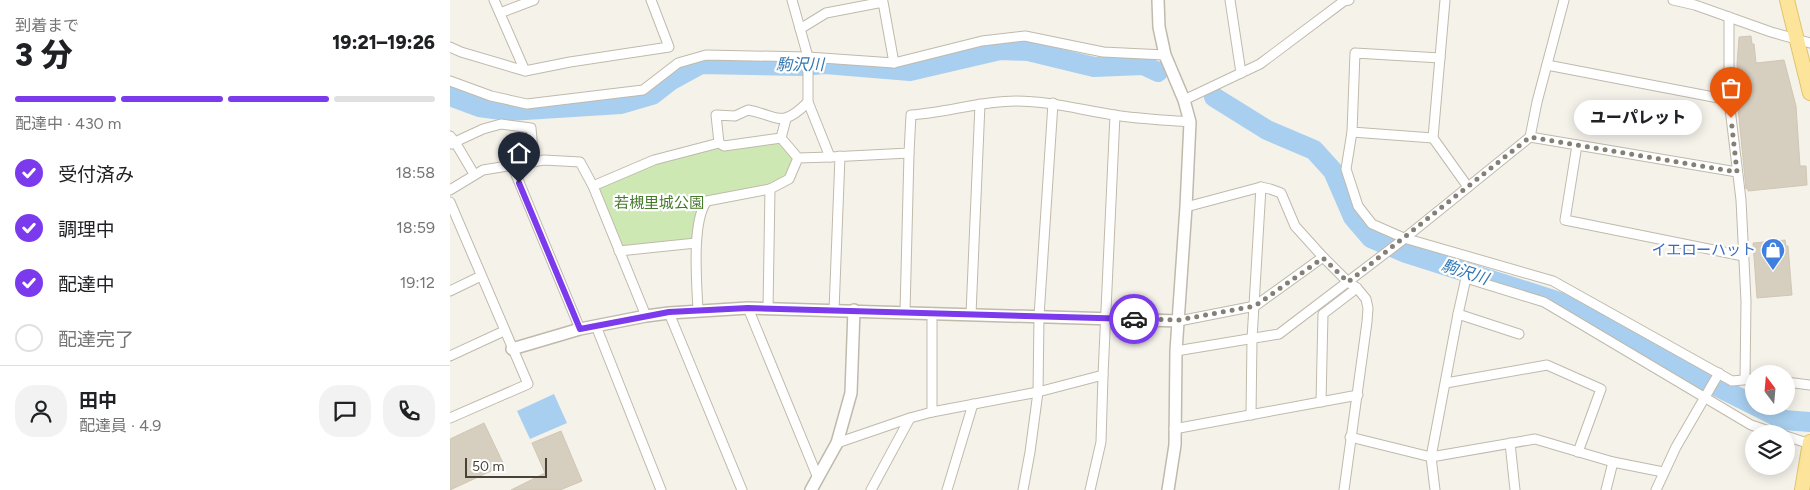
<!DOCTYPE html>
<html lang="ja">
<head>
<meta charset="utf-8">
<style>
  :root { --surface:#fff; --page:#f2f2f2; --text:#202124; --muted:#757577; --line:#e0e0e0; --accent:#7c3aed }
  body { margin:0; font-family:Figtree,"Noto Sans JP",sans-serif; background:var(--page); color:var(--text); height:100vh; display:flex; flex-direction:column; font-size:19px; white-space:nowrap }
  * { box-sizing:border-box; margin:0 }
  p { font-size:16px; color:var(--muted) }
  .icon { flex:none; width:28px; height:28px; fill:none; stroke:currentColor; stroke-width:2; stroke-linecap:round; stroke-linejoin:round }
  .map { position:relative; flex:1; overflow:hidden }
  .details { display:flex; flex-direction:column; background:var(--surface); width:450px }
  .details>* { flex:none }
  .needle { width:32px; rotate:344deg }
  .tools { position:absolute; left:1295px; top:365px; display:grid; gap:10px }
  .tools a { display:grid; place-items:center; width:50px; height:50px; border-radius:50%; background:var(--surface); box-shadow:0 2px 12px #0003; font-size:25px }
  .scale { position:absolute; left:15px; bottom:12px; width:82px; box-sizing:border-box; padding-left:5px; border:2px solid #484338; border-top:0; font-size:14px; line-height:18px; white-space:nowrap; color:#484338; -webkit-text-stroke:4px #fff; paint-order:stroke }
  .pin { position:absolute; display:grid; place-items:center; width:42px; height:42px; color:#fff; margin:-51px -21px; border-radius:50% 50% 50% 0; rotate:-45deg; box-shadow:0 0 5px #0007 }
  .pin .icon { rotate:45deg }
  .courier { position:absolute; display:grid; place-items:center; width:50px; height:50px; margin:-25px; border:4px solid #7c3aed; border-radius:50%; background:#fff; color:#222; box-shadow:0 1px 6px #0007 }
  .bubble { position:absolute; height:35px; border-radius:18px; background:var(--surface); box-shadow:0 2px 12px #0003; font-size:16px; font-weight:800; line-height:35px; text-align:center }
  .summary em { font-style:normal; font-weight:800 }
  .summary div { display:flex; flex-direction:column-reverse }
  .summary { display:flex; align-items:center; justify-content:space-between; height:85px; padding:0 15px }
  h1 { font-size:32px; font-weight:800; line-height:38px }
  .bar { display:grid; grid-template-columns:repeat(4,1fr); gap:8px 5px; align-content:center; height:60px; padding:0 15px }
  .bar i { height:6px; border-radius:4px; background:var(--line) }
  .bar .active { background:var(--accent) }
  .bar p { grid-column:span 4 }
  .line { display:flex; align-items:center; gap:12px; padding:0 15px; border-top:1px solid var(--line) }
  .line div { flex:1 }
  .round { display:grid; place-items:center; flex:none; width:52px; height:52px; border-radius:20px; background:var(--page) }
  ol { padding:0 15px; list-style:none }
  li { display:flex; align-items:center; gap:15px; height:55px }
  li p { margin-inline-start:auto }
  li .icon { padding:5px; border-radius:50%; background:var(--accent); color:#fff; stroke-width:4 }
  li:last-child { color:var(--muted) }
  li i { width:28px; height:28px; border:2px solid var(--line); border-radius:50% }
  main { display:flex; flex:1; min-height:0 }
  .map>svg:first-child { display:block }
  .green { fill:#cee8b4 }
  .water { fill:#a8cfef }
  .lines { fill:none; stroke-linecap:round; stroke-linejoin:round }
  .river { stroke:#a8cfef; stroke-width:20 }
  .building { fill:#d6cebf; stroke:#d1c6b3 }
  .minor-casing { stroke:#c0baac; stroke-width:11 }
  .tertiary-casing { stroke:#c0baac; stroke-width:14 }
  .primary-casing { stroke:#e2c36a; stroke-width:16 }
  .minor { stroke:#fff; stroke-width:9 }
  .tertiary { stroke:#fff; stroke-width:11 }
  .primary { stroke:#fce59b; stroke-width:14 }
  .done { stroke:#858076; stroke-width:5; stroke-dasharray:0 9 }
  .route { stroke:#7c3aed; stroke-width:6 }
  .labels { text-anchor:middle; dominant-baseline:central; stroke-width:4.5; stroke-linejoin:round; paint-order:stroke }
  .park-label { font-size:15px; fill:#467a2b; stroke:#fff }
  .shop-label { font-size:15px; fill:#366cbe; stroke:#fff; text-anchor:end }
  .water-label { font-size:16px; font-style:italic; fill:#3277b3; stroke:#fff }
</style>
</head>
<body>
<main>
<section class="details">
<div class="summary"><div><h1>3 分</h1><p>到着まで</p></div><em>19:21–19:26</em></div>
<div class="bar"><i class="active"></i><i class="active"></i><i class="active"></i><i></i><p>配達中 · 430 m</p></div>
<ol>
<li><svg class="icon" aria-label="check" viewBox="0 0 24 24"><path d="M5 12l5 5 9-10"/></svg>受付済み<p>18:58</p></li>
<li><svg class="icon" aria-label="check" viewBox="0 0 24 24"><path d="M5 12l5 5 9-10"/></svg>調理中<p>18:59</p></li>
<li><svg class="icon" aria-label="check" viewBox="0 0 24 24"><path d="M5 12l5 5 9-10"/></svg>配達中<p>19:12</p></li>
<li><i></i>配達完了</li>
</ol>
<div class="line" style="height:90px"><a class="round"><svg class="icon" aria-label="person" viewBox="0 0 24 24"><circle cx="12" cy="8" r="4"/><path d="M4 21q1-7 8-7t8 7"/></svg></a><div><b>田中</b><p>配達員 · 4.9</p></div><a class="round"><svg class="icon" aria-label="chat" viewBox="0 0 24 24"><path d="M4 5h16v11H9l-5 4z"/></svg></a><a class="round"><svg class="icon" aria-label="phone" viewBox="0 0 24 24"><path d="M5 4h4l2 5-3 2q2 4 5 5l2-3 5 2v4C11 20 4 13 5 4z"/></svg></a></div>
</section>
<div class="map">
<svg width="1360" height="490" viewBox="0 0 1360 490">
  <rect width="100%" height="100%" fill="#f5f2ea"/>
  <!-- green -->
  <polygon class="green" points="331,138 344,155 338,176 317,187 251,200 247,236 240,241 172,247 146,192 148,184 205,161 265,147"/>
  <!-- water -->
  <polygon class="water" points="104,394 117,423 80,439 67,411"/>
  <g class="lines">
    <!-- river -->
    <g class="river">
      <polyline points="0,96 29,107 59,111 171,104 202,95 220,81 251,64 352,66 375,64 460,71 550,50 578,51 644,67 693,65 708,72"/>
      <polyline points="764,97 817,130 864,150 883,171 903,217 921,238 956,253 1116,304 1242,374 1304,405"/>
      <polyline points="1306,406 1334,420 1360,422"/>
    </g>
  </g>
  <!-- building -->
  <g class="building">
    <polygon points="1301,36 1302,44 1304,44 1306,63 1334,60 1346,106 1350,166 1356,166 1357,185 1298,191 1298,188 1296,189 1285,77 1288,77 1287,64 1289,37"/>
    <polygon points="1335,240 1336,246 1338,246 1342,295 1307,298 1303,243"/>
    <polygon points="34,423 54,465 0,490 0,439"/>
    <polygon points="111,431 132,481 110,490 61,490 95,473 82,443"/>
  </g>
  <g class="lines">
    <!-- minor casing -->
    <g class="minor-casing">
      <g id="minor">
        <polyline points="44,0 75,71"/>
        <path d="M342 0 358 57V102L380 157 459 153 461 115C496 113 530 101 566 101 600 101 631 110 664 115 689 119 715 120 740 122"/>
        <polyline points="780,0 791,73"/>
        <polyline points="995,0 983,138 1018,187"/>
        <polyline points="1223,0 1245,5 1321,32 1360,43"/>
        <polyline points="50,13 84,0"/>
        <polyline points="1279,17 1279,100 1291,200 1296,301 1295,379"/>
        <polyline points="0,47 11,52 75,71 120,62 219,47 201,0"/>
        <polyline points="444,63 532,41 575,36 653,52 715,55"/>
        <polyline points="1097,65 1279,100"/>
        <polyline points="0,81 41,96 77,104 193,90 228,63 256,55 358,57 444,63 433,2 376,13 350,29"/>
        <polyline points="734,100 810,64 894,1 899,0"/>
        <polyline points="902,132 896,169 908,206 922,224 954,238 1103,281 1282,381 1304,379"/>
        <polyline points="0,136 5,142 33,129 51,124 81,128 84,162"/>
        <polyline points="1080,137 1287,172"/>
        <polyline points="331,138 348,158"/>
        <polyline points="983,138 902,132 905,53 990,58"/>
        <path d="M269 143 266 115 285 116 298 110C329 116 331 129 358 102"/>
        <polyline points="2,144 5,142 24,174"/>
        <polyline points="1127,145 1115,220 1293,256"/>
        <polyline points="62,165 130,329"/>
        <polyline points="143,186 204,160 269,143 274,146 331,138 336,119"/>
        <polyline points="320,189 339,179 348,158 380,157"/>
        <polyline points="0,190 33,170 94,160 130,162 143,186 196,316"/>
        <polyline points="0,202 78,384 0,418"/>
        <polyline points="736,207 811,187 820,189 831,193 845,226 873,257 898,282 907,288 916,299 918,308 917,322 894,490"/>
        <polyline points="169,251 246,243"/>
        <polyline points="0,291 31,276"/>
        <polyline points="298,308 368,478"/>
        <path d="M248 311C247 285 241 221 257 201L320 189 318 308"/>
        <polyline points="384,311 390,156"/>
        <polyline points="455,312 459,153"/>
        <polyline points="219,313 292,490"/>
        <polyline points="521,314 530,104"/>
        <polyline points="1008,314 1069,334"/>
        <polyline points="729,321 805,306 873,257"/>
        <polyline points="146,326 211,490"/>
        <polyline points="726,351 829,334 950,242 1080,137 1087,102 1114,0"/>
        <polyline points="0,356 54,331"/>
        <polyline points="653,375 665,115"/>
        <polyline points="1336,382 1360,385"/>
        <polyline points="996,383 1097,365 1151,389 1128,452"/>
        <polyline points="871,402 873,314 907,288"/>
        <polyline points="482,412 482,313"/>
        <polyline points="801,415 802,339 811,187"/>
        <polyline points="724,429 908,395"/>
        <polyline points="1336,436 1360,444"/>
        <polyline points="900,437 981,457 1085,439 1163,462 1213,472"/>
        <polyline points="387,443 460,418 482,412 588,392 653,375 651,442 640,490"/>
        <polyline points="1060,443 1065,490"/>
        <polyline points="421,490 460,418"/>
        <polyline points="497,490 523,404"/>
        <polyline points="573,490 580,452 588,392 589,316 603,103"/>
        <polyline points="985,490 981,457 1008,314 1016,278 1094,302 1301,425 1328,434"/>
        <polyline points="1156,490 1163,462"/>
        <polyline points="1206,490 1226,447 1269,373"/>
      </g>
    </g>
    <!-- tertiary casing -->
    <g class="tertiary-casing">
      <g id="tertiary">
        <polyline points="708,0 709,27 715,55 734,100 740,122 736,207 726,351 725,445 718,490"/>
        <polyline points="62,349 130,329 196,316 219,313 298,308 729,321"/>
        <polyline points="361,490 387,443 401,393 404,310"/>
      </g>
    </g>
    <!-- primary casing -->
    <g class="primary-casing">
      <g id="primary">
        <polyline points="1337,0 1360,93"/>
        <polyline points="1352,490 1360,442"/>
      </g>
    </g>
    <!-- minor -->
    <use href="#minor" class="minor"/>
    <!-- tertiary -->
    <use href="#tertiary" class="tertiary"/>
    <!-- primary -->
    <use href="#primary" class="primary"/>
  </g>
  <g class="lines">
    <!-- done -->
    <polyline class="done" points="684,319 729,320 805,306 873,258 898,282 1080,137 1287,172 1281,118"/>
    <!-- route -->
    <polyline class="route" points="69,183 130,329 219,312 298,308 684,319"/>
  </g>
  <!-- icons -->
  <defs>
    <g id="shop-pin" transform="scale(1.25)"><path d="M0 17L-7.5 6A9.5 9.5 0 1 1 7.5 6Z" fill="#3f7fe0" stroke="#fff"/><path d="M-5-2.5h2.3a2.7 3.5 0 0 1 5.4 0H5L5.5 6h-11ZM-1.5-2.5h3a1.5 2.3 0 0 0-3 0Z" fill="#fff"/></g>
  </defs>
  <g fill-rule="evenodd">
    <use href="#shop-pin" x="1323" y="250"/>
  </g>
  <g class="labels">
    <!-- park labels -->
    <g class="park-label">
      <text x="209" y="203">若槻里城公園</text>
    </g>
    <!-- shop labels -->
    <g class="shop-label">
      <text x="1306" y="250">イエローハット</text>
    </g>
    <!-- water labels -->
    <g class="water-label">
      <text x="350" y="64">駒沢川</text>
      <text transform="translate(1015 272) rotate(18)">駒沢川</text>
    </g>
  </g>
</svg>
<div class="tools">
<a><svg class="needle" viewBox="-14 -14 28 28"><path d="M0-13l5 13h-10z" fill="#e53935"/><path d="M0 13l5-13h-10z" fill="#757577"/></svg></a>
<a><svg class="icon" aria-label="layers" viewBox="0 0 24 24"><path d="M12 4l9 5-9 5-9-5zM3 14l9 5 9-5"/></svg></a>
</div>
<div class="scale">50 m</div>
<div class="pin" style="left:1281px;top:118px;background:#ea580c"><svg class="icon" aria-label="bag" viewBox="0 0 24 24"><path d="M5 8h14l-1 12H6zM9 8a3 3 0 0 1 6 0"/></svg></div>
<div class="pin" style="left:69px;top:183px;background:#1f2937"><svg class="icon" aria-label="home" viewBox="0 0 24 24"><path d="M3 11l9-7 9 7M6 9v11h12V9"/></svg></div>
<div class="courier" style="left:684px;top:319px"><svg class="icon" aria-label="car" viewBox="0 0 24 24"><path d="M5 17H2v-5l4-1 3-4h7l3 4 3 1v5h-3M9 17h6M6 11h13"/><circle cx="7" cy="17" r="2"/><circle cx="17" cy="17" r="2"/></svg></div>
<div class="bubble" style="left:1124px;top:100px;width:128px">ユーパレット</div>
</div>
</main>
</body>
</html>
